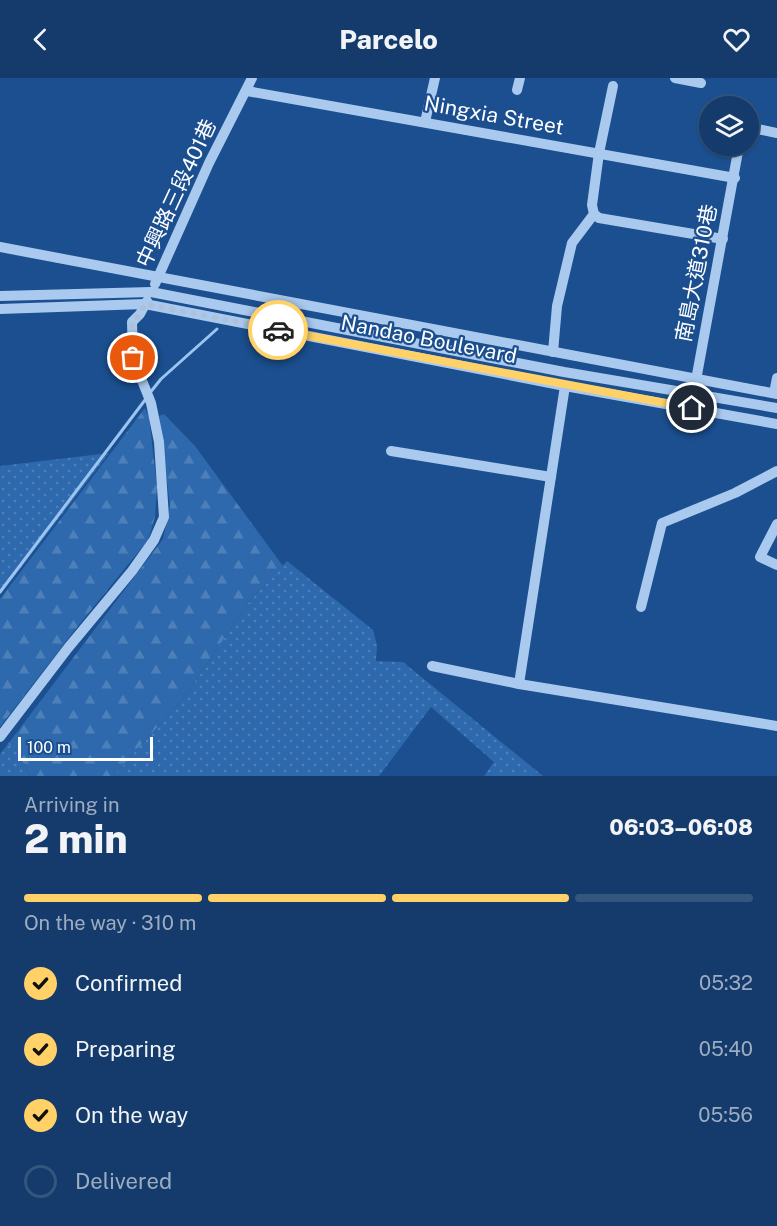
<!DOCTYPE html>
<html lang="en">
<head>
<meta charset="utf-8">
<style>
  :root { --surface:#143b6b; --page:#1d4271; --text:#f1f3f6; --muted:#9dadc1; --line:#33557e; --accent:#ffd166 }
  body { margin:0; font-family:"Public Sans","Noto Sans TC",sans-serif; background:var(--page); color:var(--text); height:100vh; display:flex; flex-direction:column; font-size:22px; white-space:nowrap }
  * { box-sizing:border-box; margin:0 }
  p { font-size:20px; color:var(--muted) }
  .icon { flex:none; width:33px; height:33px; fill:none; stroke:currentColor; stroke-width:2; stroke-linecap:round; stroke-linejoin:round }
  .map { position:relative; height:698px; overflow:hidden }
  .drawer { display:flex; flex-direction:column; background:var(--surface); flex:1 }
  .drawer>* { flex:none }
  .fabs { position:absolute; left:699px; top:18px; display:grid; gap:12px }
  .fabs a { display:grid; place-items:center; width:60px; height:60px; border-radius:50%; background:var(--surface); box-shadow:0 2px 4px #0004,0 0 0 2px var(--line); font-size:30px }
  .scale { position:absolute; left:18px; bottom:15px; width:135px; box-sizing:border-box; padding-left:6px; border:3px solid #fff; border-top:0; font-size:16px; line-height:21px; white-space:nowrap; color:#fff; -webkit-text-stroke:4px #1b4f8f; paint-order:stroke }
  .pin { position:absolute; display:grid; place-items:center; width:51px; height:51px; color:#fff; margin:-26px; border:3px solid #fff; border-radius:50%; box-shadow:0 2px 6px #0007 }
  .courier { position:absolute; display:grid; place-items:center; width:60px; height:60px; margin:-30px; border:4px solid #ffd166; border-radius:50%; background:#fff; color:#222; box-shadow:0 2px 8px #0007 }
  .summary em { font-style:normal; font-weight:800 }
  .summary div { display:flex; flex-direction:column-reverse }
  .summary { display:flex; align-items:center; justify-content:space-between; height:102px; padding:0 24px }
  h1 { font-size:39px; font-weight:800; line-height:45px }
  .bar { display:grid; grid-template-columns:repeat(4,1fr); gap:9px 6px; align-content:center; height:72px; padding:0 24px }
  .bar i { height:8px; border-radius:4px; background:var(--line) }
  .bar .current { background:var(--accent) }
  .bar p { grid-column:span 4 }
  ol { padding:0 24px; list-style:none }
  li { display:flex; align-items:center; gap:18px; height:66px }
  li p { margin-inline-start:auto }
  li .icon { padding:6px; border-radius:50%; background:var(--accent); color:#111; stroke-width:4 }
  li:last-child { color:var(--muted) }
  li i { width:33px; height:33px; border:3px solid var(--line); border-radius:50% }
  header { display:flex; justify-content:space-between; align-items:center; height:78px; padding:0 24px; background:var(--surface); font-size:27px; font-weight:800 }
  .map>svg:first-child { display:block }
  .grass { fill:url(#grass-dots) }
  .forest { fill:url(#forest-firs) }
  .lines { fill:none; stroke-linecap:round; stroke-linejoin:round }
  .stream { stroke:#9cc4f0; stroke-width:3 }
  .minor { stroke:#a9c9ee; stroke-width:10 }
  .done { stroke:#afc1d8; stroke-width:6; stroke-dasharray:0 10.8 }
  .route { stroke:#ffd166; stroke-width:8 }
  .labels { text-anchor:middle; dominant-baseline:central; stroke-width:4.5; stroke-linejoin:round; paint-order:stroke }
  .street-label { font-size:21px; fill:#fff; stroke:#1b4f8f }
</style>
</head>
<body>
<header><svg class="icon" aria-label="back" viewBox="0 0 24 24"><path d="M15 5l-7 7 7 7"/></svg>Parcelo<svg class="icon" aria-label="heart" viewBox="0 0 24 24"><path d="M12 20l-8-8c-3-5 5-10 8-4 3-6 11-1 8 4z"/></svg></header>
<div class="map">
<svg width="777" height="698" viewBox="0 0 777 698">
  <defs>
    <pattern id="grass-dots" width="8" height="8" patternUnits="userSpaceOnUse" patternTransform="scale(1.5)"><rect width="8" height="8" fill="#2e69ad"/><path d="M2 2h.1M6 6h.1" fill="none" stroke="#4d80b9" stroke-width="1.8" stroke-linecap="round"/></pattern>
    <pattern id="forest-firs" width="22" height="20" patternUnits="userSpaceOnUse" patternTransform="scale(1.5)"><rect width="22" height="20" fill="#2e69ad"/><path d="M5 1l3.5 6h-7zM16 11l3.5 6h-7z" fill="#4d80b9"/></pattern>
  </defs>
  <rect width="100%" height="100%" fill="#1b4f8f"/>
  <!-- grass -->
  <g class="grass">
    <polygon points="109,375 0,517 0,388"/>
    <polygon points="287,483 373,552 377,567 376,583 403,584 543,698 484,698 494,684 431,629 379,698 113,698 182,622 249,524"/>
    <polygon points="8,666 17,673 30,698 0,698 0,676"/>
  </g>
  <!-- forest -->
  <g class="forest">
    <polygon points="145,330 149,339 157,409 155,439 148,462 74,553 0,649 0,521"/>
    <polygon points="164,336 195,368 283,488 249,524 182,622 113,698 30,698 17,673 8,666 163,461 170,428 159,338"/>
  </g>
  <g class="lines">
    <!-- stream -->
    <g class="stream">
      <polyline points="149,316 161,301 217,251"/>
      <polyline points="0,514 145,322"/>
    </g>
    <!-- minor -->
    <g class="minor">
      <polyline points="675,0 701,5"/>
      <polyline points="613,8 599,75 592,127 594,136 599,140 723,161"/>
      <polyline points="517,12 520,0"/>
      <polyline points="247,13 735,100"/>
      <polyline points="425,44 435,0"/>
      <polyline points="748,49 777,55"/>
      <polyline points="0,169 777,316"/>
      <polyline points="155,206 209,85 252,0"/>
      <polyline points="0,218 151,214 564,294 777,330"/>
      <polyline points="0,231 145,226 565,308 777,346"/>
      <polyline points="553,274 557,228 572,165 594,136"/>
      <polyline points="774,315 777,300"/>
      <polyline points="692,324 739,68"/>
      <polyline points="391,373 551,399"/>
      <polyline points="777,446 760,479 777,487"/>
      <polyline points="641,529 662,445 735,415 777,393"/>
      <polyline points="432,588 519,606 777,648"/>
      <polyline points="519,606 565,308"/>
      <polyline points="0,659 68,570 132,493 154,462 164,439 159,364 151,325 133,280 132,244 140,236 147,223"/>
    </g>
  </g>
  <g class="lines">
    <!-- done -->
    <polyline class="done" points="133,280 132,244 140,236 145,226 278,252"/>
    <!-- route -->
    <polyline class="route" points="278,252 692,330"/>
  </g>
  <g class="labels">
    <!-- street labels -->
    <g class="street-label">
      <text transform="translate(494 37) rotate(10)">Ningxia Street</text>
      <text transform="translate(176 115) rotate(-65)">中興路三段401巷</text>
      <text transform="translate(696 195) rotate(-79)">南島大道310巷</text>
      <text transform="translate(429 261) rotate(11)">Nandao Boulevard</text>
    </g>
  </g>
</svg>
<div class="fabs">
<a><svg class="icon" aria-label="layers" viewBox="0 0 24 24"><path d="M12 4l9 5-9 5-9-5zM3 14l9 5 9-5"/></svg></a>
</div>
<div class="scale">100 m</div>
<div class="pin" style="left:133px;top:280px;background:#ea580c"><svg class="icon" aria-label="bag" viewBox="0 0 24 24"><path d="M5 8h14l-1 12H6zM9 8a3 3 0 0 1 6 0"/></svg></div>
<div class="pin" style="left:692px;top:330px;background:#1f2937"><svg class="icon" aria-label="home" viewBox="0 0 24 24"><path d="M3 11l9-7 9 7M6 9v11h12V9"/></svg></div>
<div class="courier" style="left:278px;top:252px"><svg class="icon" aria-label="car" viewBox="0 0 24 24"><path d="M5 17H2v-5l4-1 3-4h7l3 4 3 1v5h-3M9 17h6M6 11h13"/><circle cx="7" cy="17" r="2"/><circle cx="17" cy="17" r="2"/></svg></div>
</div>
<section class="drawer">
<div class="summary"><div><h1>2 min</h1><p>Arriving in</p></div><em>06:03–06:08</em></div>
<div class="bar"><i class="current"></i><i class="current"></i><i class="current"></i><i></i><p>On the way · 310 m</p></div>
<ol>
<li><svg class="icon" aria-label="check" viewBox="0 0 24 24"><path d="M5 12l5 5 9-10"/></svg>Confirmed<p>05:32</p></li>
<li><svg class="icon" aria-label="check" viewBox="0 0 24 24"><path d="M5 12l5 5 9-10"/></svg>Preparing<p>05:40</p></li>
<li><svg class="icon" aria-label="check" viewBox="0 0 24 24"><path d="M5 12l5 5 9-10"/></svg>On the way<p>05:56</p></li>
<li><i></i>Delivered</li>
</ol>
</section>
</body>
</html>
